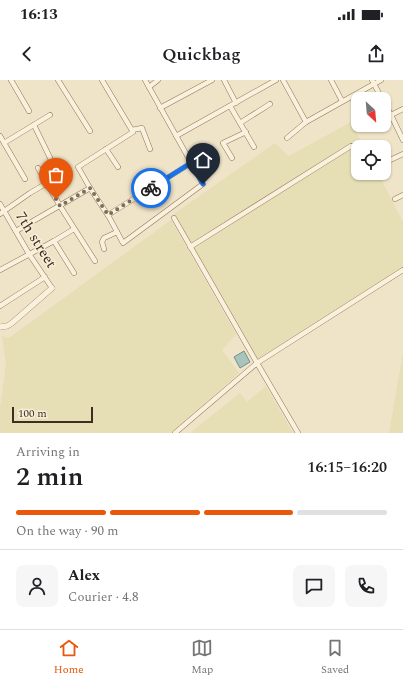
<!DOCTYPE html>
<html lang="en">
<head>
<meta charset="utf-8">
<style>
  :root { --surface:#fff; --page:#f6f6f6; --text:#202124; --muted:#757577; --line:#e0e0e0; --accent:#ea580c }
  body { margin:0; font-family:Spectral,serif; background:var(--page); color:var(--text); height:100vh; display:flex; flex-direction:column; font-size:15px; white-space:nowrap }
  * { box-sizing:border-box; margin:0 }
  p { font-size:13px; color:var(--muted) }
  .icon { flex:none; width:22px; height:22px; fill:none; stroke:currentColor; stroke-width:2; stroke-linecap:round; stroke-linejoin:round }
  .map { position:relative; height:353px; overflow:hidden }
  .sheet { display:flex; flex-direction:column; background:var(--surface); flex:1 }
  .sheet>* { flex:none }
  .needle { width:26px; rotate:154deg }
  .tools { position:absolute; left:351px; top:12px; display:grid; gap:8px }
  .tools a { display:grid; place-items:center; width:40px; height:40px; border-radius:8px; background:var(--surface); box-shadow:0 1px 3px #0004; font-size:20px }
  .scale { position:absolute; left:12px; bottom:10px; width:81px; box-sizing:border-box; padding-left:4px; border:2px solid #3d2e20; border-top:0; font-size:11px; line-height:14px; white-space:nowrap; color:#3d2e20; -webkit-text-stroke:3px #f7eed8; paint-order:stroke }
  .pin { position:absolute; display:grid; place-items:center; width:34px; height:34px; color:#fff; margin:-41px -17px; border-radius:50% 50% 50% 0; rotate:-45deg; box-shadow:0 0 4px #0007 }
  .pin .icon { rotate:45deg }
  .courier { position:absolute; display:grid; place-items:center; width:40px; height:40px; margin:-20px; border:3px solid #1a73e8; border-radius:50%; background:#fff; color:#222; box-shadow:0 1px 5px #0007 }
  .overview em { font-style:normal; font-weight:600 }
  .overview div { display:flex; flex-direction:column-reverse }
  .overview { display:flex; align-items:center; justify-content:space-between; height:68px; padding:0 16px }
  h1 { font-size:26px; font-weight:600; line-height:30px }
  .bar { display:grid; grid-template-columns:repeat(4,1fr); gap:6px 4px; align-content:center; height:48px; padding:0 16px }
  .bar i { height:5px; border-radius:3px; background:var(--line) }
  .bar .active { background:var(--accent) }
  .bar p { grid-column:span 4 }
  .line { display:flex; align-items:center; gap:10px; padding:0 16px; border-top:1px solid var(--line) }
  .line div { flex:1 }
  .round { display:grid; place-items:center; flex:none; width:42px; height:42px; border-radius:8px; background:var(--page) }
  .status { display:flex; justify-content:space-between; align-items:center; height:28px; padding:0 20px; background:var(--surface); direction:ltr }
  .status svg { height:11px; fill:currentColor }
  header { display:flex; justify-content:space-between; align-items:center; height:52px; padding:0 16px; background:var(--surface); font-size:18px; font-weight:600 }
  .tab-bar { display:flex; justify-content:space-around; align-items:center; height:56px; border-top:1px solid var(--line); background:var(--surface); font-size:11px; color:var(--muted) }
  .tab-bar a { display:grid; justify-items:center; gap:2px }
  .tab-bar .active { color:var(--accent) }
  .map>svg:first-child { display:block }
  .farmland { fill:#e6deb5 }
  .water { fill:#a9c4bc; stroke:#6f938a }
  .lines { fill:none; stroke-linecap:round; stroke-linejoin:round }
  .minor-casing { stroke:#8d765c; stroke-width:5.5 }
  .tertiary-casing { stroke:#8d765c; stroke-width:6 }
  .minor { stroke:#faf1dc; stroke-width:4.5 }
  .tertiary { stroke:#faf1dc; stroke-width:5.5 }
  .done { stroke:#7c6e5b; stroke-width:4; stroke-dasharray:0 7.2 }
  .route { stroke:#1a73e8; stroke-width:5 }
  .labels { text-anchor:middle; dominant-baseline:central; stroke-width:3; stroke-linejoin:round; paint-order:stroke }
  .street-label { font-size:15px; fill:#3d2e20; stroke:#f7eed8 }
</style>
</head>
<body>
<div class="status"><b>16:13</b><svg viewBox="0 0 49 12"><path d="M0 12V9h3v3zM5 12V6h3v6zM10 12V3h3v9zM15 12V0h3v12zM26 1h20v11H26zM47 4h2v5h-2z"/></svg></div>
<header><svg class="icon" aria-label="back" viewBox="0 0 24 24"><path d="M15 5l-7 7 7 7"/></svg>Quickbag<svg class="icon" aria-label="share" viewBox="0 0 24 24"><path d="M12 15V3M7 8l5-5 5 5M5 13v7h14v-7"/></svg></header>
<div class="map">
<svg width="403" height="353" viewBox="0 0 403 353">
  <rect width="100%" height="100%" fill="#f0e4c8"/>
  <!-- farmland -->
  <g class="farmland">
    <polygon points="351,42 364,67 358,67 358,93 378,93 403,142 403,187 259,282 174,134 275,63 289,76"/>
    <polygon points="171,140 236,254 222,270 239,293 172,353 0,353 0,328 6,285 2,256 9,258"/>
    <polygon points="403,273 403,353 389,353"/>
    <polygon points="266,306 293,353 190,353 240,313 247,322"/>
  </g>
  <!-- water -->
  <polygon class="water" points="244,271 250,282 240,288 234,277"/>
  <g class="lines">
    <!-- minor casing -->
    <g class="minor-casing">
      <g id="minor">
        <polyline points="11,0 29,31"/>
        <polyline points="58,0 90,51"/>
        <polyline points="224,0 236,23"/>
        <polyline points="283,0 306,42 381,0"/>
        <polyline points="331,0 342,21"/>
        <polyline points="372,0 382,19"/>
        <polyline points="149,7 158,0"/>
        <polyline points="384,22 391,35 403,29"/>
        <polyline points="230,26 254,67"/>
        <polyline points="160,28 212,0"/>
        <polyline points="391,35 403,60"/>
        <polyline points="240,43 270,24"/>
        <polyline points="34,45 56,90"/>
        <polyline points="132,50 142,48 150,69"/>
        <polyline points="0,56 25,99"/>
        <polyline points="176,56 276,0"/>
        <polyline points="287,58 306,42"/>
        <polyline points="4,63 50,35"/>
        <polyline points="106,69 118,87"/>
        <polyline points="232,78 223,63 246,52"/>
        <polyline points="388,81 403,74"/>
        <polyline points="38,88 60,126 95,181"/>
        <polyline points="90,108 109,137 123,163 203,104 145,0"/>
        <polyline points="395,119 403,115"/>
        <polyline points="0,124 29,174 52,208"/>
        <polyline points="0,134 30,113 47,103"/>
        <polyline points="108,135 191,83 200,89 212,80"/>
        <polyline points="174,138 257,283 403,190"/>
        <polyline points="16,151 90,108 78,87 133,52 102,0"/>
        <polyline points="54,161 74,193"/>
        <polyline points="190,167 351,66"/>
        <polyline points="104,169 102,162 104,158 117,152"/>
        <polyline points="0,190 54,161 74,149"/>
        <polyline points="0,226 45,197"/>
        <polyline points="175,353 257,283 298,353"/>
      </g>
    </g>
    <!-- tertiary casing -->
    <g class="tertiary-casing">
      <polyline id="tertiary" points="0,247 7,246 12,243 52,208"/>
    </g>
    <!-- minor -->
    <use href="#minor" class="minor"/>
    <!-- tertiary -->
    <use href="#tertiary" class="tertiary"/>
  </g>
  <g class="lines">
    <!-- done -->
    <polyline class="done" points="56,119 60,126 90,108 108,135 151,108"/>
    <!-- route -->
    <polyline class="route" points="151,108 191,83 203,104"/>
  </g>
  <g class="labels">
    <!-- street labels -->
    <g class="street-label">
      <text transform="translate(36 160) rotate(58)">7th street</text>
    </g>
  </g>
</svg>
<div class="tools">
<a><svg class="needle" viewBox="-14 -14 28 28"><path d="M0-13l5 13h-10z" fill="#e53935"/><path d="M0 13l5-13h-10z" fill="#757577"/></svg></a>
<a><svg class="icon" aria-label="locate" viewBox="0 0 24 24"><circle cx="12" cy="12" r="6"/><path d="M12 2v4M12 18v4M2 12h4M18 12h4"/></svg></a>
</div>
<div class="scale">100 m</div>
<div class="pin" style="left:56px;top:119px;background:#ea580c"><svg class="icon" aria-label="bag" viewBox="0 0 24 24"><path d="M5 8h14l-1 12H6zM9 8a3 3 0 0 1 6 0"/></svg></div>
<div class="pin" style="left:203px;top:104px;background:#1f2937"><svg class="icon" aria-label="home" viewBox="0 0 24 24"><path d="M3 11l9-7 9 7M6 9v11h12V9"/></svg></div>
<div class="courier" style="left:151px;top:108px"><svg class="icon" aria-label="bike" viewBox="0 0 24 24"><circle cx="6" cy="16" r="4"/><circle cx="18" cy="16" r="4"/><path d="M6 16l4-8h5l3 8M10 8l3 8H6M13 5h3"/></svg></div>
</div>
<section class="sheet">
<div class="overview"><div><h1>2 min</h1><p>Arriving in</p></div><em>16:15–16:20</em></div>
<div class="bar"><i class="active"></i><i class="active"></i><i class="active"></i><i></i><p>On the way · 90 m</p></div>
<div class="line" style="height:72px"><a class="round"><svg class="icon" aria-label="person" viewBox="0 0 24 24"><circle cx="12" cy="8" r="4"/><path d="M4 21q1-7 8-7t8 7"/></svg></a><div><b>Alex</b><p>Courier · 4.8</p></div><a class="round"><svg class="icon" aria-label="chat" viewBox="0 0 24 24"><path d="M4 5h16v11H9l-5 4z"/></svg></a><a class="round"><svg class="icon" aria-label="phone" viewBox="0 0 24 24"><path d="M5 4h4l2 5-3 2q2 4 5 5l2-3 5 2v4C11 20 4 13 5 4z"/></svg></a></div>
</section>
<nav class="tab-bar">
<a class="active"><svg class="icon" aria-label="home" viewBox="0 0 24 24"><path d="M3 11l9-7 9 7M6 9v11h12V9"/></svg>Home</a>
<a><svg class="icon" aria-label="map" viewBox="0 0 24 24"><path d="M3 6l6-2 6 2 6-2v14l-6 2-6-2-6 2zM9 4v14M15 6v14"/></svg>Map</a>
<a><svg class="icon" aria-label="saved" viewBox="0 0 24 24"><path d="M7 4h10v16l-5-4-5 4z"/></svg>Saved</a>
</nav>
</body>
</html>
